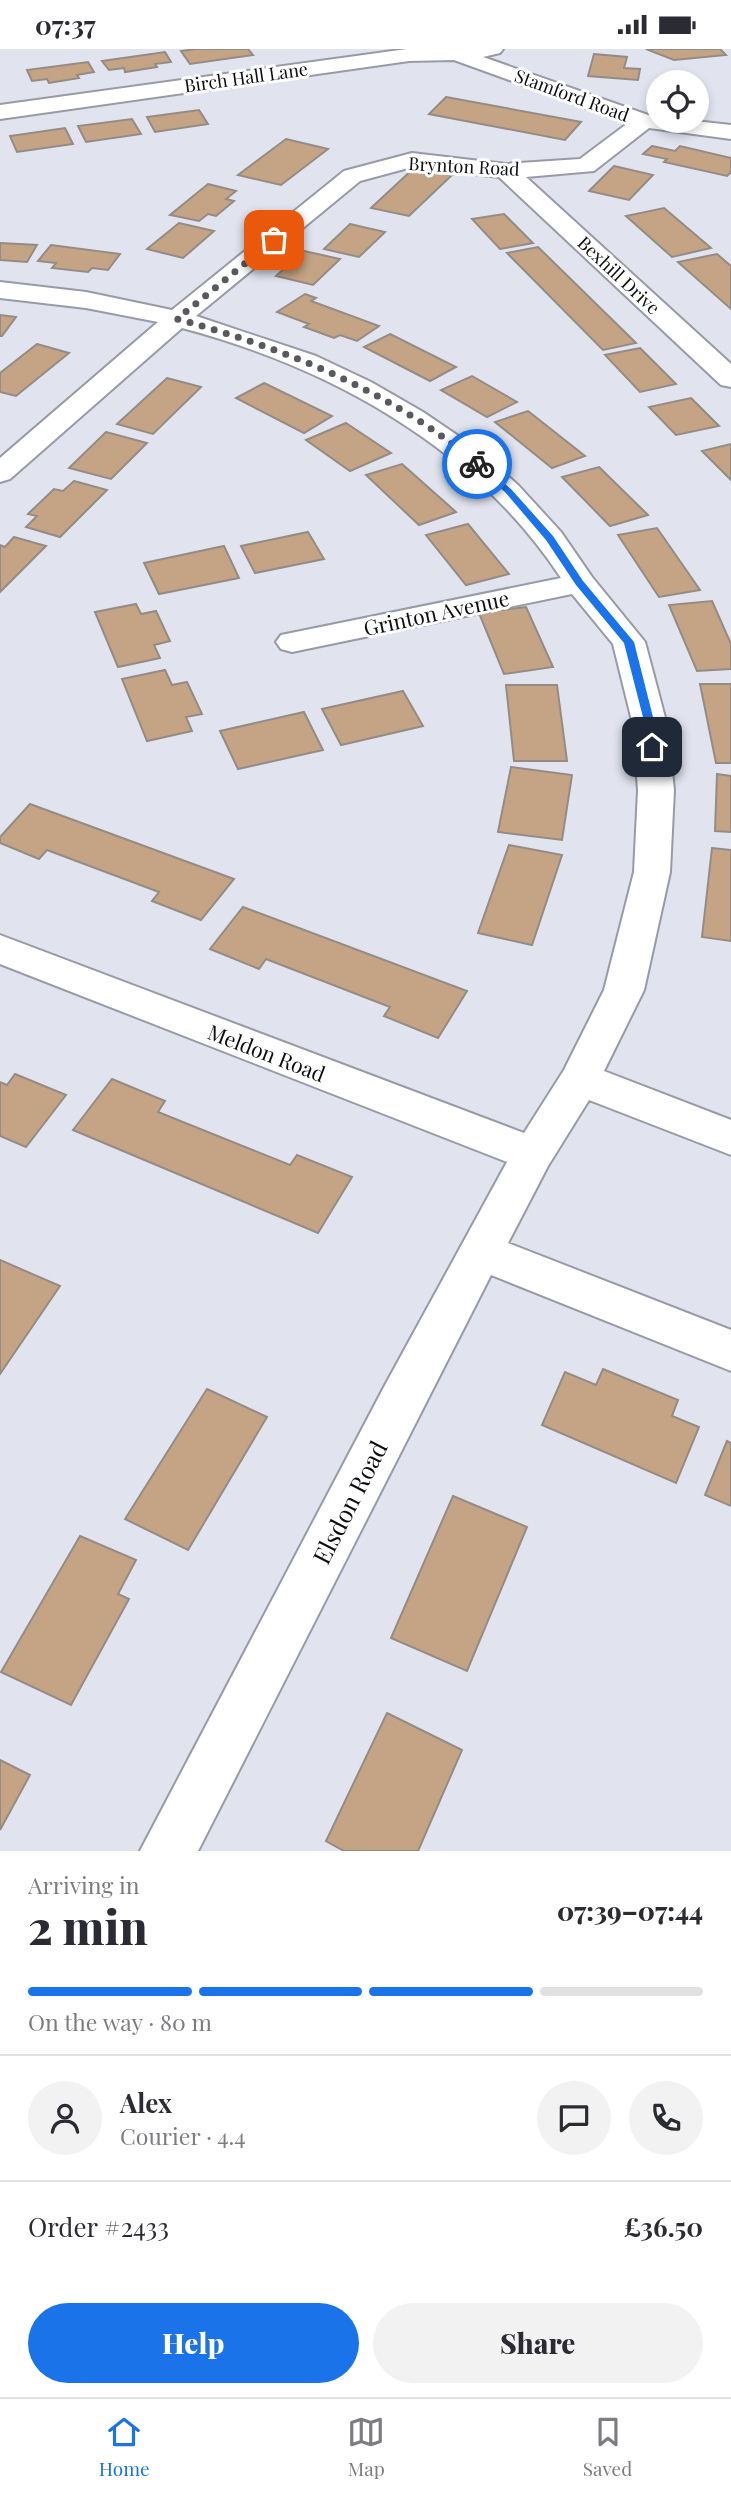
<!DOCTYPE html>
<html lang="en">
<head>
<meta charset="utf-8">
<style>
  :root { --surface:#fff; --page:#f2f2f3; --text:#2b2b33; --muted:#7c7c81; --line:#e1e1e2; --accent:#1a73e8 }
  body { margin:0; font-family:"Playfair Display",serif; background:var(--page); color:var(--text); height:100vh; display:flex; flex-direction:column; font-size:26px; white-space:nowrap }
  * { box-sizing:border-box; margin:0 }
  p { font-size:23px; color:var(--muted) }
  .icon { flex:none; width:38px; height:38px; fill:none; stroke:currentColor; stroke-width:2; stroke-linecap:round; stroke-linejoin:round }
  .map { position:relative; height:1802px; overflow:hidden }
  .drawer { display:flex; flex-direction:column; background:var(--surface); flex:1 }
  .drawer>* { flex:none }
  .controls { position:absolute; left:646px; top:21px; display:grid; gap:14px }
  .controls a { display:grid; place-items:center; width:63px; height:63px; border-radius:50%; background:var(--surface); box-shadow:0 4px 10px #0003; font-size:35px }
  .pin { position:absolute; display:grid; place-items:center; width:60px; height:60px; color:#fff; margin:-30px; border-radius:14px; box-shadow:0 4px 10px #0006 }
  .courier { position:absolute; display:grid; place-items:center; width:70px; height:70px; margin:-35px; border:5px solid #1a73e8; border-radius:50%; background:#fff; color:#222; box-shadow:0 2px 9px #0007 }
  .head em { font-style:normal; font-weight:800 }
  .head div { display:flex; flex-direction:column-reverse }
  .head { display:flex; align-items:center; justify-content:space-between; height:119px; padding:0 28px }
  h1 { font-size:46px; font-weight:800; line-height:52px }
  .bar { display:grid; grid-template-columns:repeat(4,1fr); gap:10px 7px; align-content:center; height:84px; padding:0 28px }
  .bar i { height:9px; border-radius:5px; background:var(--line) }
  .bar .on { background:var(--accent) }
  .bar p { grid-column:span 4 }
  .line { display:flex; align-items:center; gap:18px; padding:0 28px; border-top:2px solid var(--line) }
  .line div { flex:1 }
  .round { display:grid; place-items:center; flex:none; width:74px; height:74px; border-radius:37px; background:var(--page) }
  .button { display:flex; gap:14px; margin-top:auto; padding:14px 28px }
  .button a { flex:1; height:80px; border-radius:42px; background:var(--accent); color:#fff; font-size:28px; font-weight:800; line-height:80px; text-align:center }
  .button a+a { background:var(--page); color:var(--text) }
  .status { display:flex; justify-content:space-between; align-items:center; height:49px; padding:0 35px; background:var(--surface); direction:ltr }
  .status svg { height:19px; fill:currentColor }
  .tab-bar { display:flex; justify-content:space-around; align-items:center; height:98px; border-top:2px solid var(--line); background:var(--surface); font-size:19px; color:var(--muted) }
  .tab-bar a { display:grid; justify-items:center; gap:4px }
  .tab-bar .on { color:var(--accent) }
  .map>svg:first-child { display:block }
  .building { fill:#c5a485; stroke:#948c84; stroke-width:2 }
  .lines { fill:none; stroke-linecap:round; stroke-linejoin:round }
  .minor-casing { stroke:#989aa5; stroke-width:4 }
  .minor { fill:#fff; fill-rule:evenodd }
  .route { fill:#1a73e8 }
  .done { stroke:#57595f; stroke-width:7; stroke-dasharray:0 12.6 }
  .labels { text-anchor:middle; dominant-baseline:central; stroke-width:6; stroke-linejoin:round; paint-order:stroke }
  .far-street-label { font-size:18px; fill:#0d0e11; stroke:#fff }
  .street-label { font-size:21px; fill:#0d0e11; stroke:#fff }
  .near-street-label { font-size:24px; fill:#0d0e11; stroke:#fff }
</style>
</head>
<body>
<div class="status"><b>07:37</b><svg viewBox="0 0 49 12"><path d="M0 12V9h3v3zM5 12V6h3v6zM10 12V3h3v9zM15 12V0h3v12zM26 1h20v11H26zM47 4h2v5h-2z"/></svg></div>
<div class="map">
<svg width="731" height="1802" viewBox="0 0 731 1802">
  <rect width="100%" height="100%" fill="#e1e4ef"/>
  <!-- building -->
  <g class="building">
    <polygon points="196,0 248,0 253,6 190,15 181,2"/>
    <polygon points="646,0 720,0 726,6 674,11"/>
    <polygon points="165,3 171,13 155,15 157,18 125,23 124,19 109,21 102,12"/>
    <polygon points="594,5 627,8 624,19 640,20 638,31 588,27"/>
    <polygon points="88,13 94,23 77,26 79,29 49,34 47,30 32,32 27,21"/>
    <polygon points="446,48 581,73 565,91 429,65"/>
    <polygon points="199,61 208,75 155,83 147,68"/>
    <polygon points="132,70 141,85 86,93 78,77"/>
    <polygon points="65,79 73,95 17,103 10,87"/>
    <polygon points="286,90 328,100 281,136 238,126"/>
    <polygon points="652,97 675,102 680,97 731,109 731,123 727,127 664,113 667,110 643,105"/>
    <polygon points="416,117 453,125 409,167 371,159"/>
    <polygon points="614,117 653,126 629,151 589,142"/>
    <polygon points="208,135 236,142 226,150 234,152 216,167 208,165 199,172 170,166"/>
    <polygon points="664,159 711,199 672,208 626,167"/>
    <polygon points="504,165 533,194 500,200 472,170"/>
    <polygon points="179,174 214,182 183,209 147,200"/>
    <polygon points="350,175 385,183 359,208 324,200"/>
    <polygon points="0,194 37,196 27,213 0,211"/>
    <polygon points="51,196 120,205 108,221 92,219 88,223 52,219 56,214 38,212"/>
    <polygon points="538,198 636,294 603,301 507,204"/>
    <polygon points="304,202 340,210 313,236 276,227"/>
    <polygon points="717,205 731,217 731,260 678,213"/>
    <polygon points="305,245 316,249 311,252 379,277 357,292 340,286 334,289 304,278 309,275 277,263"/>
    <polygon points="0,266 16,268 2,287 0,287"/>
    <polygon points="390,285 456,318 430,332 364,298"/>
    <polygon points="37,295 69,304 16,347 0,343 0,324"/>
    <polygon points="640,299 676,335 640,343 605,306"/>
    <polygon points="472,327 517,353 487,368 441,341"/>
    <polygon points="167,329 201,338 153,385 117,375"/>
    <polygon points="264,334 332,367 304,384 236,349"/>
    <polygon points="691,349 719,377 676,386 649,358"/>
    <polygon points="528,362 585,407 552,419 495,373"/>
    <polygon points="346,374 391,404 350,422 306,391"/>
    <polygon points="106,383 147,394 111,430 69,419"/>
    <polygon points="731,395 731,431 702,402"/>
    <polygon points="402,415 456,463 419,476 366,426"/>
    <polygon points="599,418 648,466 610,477 562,428"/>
    <polygon points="74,432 107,441 60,488 26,478 37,467 28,465 54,440 63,442"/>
    <polygon points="468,475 509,525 466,536 426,486"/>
    <polygon points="657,479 700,541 659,548 618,486"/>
    <polygon points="308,483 324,510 255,524 241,497"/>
    <polygon points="14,488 46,497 0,543 0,496 5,498"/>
    <polygon points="224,497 239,529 159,545 144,514"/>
    <polygon points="712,552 731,595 731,620 697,622 669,556"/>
    <polygon points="136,555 141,565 156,562 170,592 154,596 160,609 118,618 95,563"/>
    <polygon points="526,558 553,618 504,625 479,564"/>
    <polygon points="165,621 172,636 187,633 202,665 186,668 192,682 147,692 122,630"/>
    <polygon points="700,635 731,635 731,714 716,714"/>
    <polygon points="506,636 557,636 567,712 514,712"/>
    <polygon points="403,642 423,677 341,696 322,660"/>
    <polygon points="304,663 323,701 238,720 220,682"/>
    <polygon points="511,718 572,726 562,791 498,783"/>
    <polygon points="717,725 731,727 731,783 715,782"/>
    <polygon points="30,755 234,830 201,871 152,852 159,843 47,801 39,810 0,794 0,788"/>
    <polygon points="509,796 562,806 532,896 478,884"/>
    <polygon points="712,799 731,801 731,892 702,888"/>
    <polygon points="243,858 467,942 438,989 384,967 390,958 266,910 259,920 210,900"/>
    <polygon points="15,1025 66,1046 26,1098 0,1087 0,1033 7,1036"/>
    <polygon points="112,1030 165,1052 158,1063 290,1116 297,1106 352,1128 318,1184 73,1081"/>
    <polygon points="0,1211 60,1237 0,1325"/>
    <polygon points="603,1320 678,1351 672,1367 699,1378 676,1434 542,1376 565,1323 596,1336"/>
    <polygon points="207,1340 267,1368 188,1501 125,1470"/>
    <polygon points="727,1392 731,1394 731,1457 705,1446"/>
    <polygon points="453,1447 527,1478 467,1622 391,1589"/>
    <polygon points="80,1487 136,1511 118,1545 129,1550 71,1656 1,1623"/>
    <polygon points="387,1664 462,1701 418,1802 344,1802 326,1792"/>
    <polygon points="0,1711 30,1726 0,1781"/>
  </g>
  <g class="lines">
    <!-- minor casing -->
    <g class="minor-casing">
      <path id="minor" d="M407 0H503L500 4 483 8 648 66 658 67V72H695L731 76V90L649 79 594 122 526 128 731 315V338L721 336 499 128 412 118 360 132 196 267 316 307 371 333 423 363 476 399 518 436 561 483 592 528 645 593 667 676 674 741 670 823 644 941 604 1022 731 1071V1106L589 1051 548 1117 508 1194 731 1281V1322L491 1226 198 1802H140L384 1338 507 1113 0 915V886L524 1084 564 1021 604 941 634 823 638 741 633 676 613 595 572 545 292 603 281 600 276 593 281 586 561 529C475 398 330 318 182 279L10 430 0 433V409L158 273 86 259 0 249V233L86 243 172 261 344 122 412 104 506 115 580 110 628 74 454 11 409 12 0 70V56Z"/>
    </g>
    <!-- minor -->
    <use href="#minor" class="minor"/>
  </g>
  <!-- route -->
  <polygon class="route" points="474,413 480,413 511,440 553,487 583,532 634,593 655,676 656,700 647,698 645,676 624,594 576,536 546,491 505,443 474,417"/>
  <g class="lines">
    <!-- done -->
    <path class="done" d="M274 191 177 270C284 299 392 342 477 415"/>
  </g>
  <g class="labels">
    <!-- far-street labels -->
    <g class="far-street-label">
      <text transform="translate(246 28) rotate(-8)">Birch Hall Lane</text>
      <text transform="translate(572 46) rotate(20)">Stamford Road</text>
      <text transform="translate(464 117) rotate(3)">Brynton Road</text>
      <text transform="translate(619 226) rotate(43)">Bexhill Drive</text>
    </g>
    <!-- street labels -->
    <g class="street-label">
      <text transform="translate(436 563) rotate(-12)">Grinton Avenue</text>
      <text transform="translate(267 1003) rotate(21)">Meldon Road</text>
    </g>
    <!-- near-street labels -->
    <g class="near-street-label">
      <text transform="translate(349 1453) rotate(-63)">Elsdon Road</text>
    </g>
  </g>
</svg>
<div class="controls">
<a><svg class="icon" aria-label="locate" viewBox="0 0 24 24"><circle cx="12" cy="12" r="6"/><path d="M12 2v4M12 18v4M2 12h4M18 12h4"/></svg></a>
</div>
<div class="pin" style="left:274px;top:191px;background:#ea580c"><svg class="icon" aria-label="bag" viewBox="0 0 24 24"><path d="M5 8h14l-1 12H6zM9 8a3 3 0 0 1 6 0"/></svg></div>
<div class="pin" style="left:652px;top:698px;background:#1f2937"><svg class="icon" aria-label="home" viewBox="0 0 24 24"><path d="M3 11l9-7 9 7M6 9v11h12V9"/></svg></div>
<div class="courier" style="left:477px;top:415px"><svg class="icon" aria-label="bike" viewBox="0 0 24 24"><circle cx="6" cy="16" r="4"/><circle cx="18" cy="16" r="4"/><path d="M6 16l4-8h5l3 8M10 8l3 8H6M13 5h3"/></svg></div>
</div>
<section class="drawer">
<div class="head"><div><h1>2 min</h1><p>Arriving in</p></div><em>07:39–07:44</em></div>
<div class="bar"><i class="on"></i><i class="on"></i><i class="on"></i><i></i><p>On the way · 80 m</p></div>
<div class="line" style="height:126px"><a class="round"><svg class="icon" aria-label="person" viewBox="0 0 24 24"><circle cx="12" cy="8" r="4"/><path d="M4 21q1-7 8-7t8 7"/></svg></a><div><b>Alex</b><p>Courier · 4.4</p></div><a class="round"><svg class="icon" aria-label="chat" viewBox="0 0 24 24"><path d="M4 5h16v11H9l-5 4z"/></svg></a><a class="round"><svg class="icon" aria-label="phone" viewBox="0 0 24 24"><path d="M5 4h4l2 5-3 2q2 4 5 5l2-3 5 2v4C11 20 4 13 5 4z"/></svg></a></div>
<div class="line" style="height:91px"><div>Order #2433</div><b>£36.50</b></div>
<div class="button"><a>Help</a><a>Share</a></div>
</section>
<nav class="tab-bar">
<a class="on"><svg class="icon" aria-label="home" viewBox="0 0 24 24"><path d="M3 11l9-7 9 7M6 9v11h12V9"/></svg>Home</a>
<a><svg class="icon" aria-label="map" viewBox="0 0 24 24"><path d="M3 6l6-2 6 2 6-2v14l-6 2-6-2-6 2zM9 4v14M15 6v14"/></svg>Map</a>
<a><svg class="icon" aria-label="saved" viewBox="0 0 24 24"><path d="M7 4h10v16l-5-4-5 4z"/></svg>Saved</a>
</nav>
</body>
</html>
